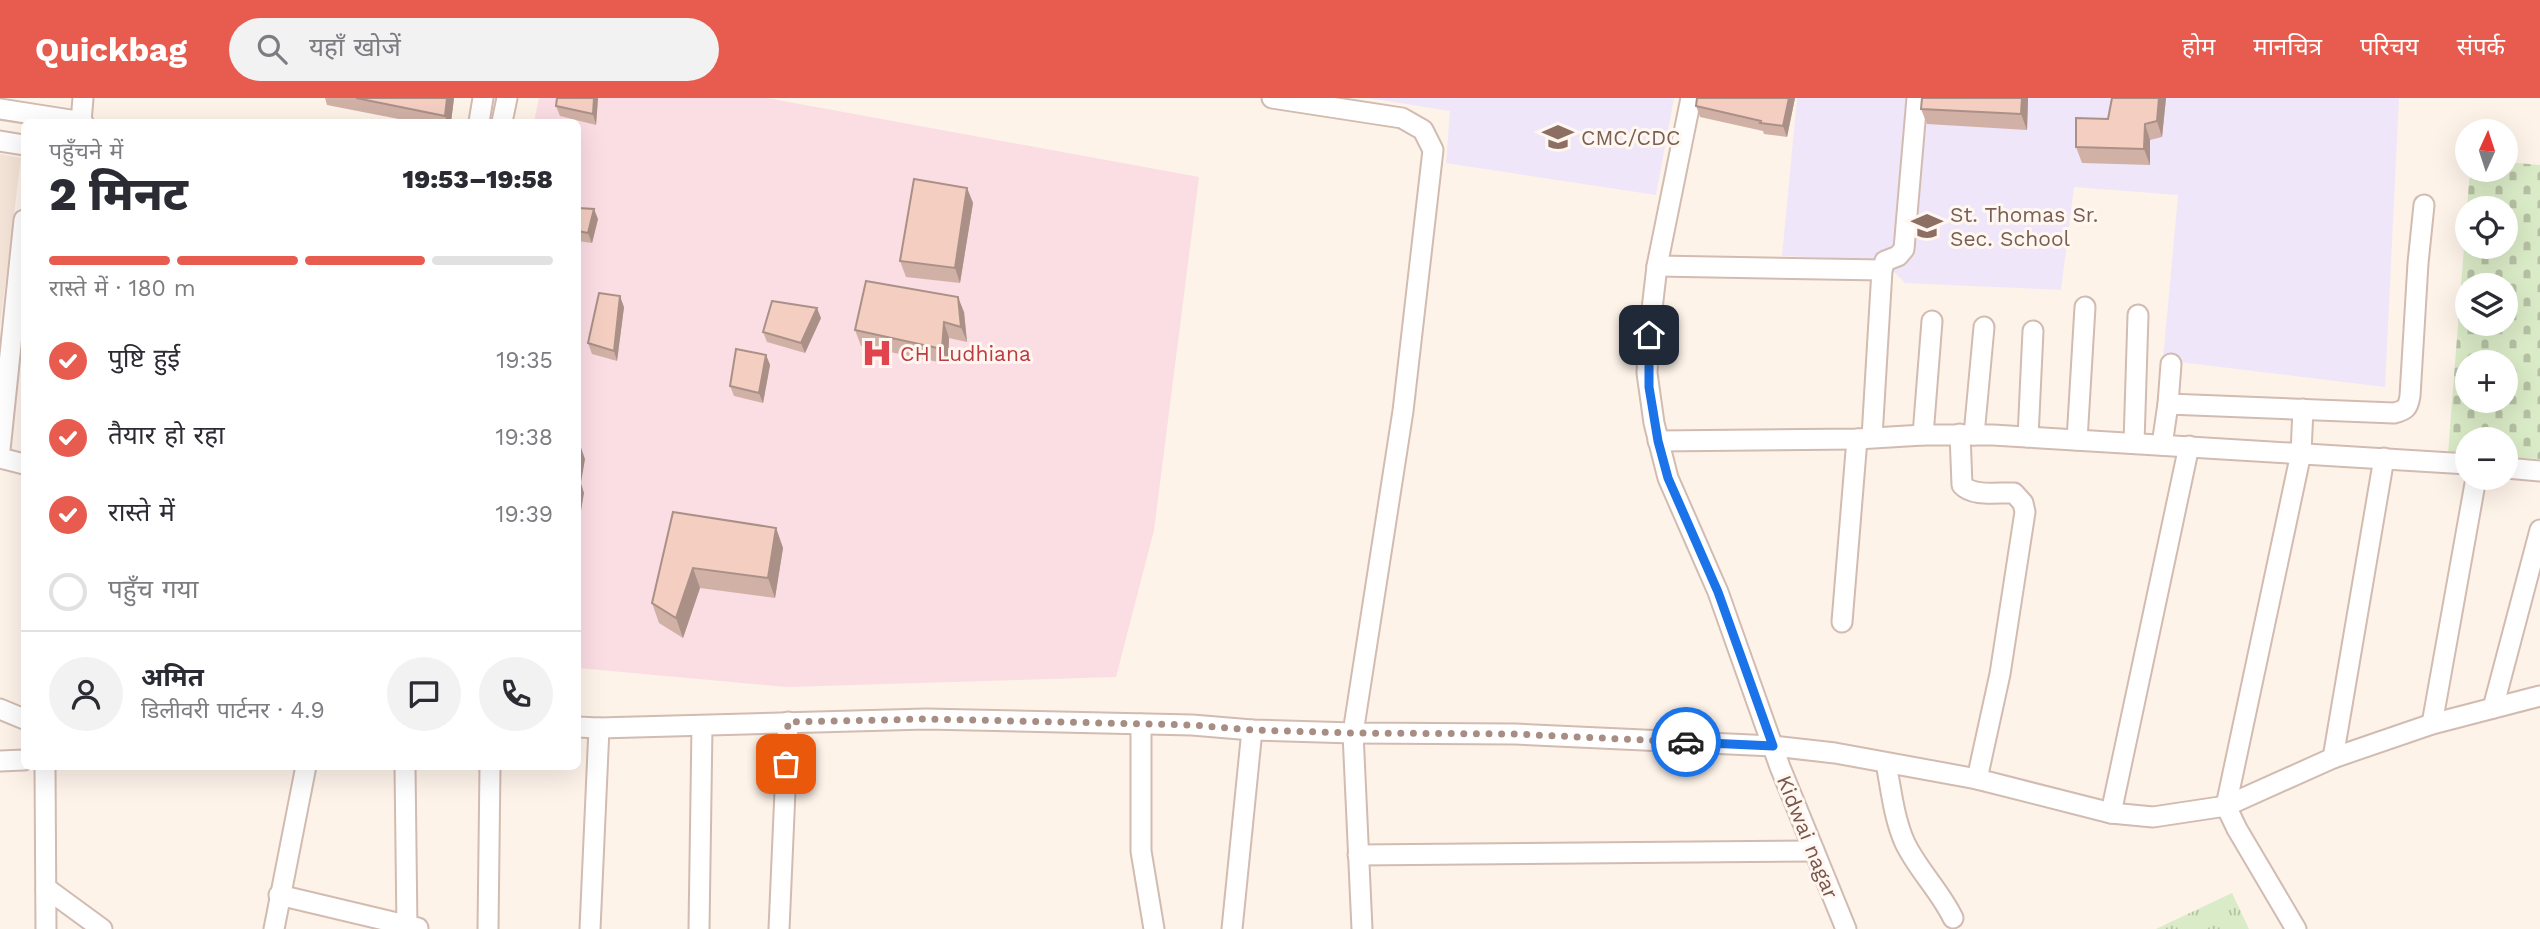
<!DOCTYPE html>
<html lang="hi">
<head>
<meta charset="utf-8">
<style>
  :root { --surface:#fff; --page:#f2f2f3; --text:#2b2b33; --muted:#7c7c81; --line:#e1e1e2; --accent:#e75c4f }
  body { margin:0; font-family:"Work Sans","Noto Sans Devanagari",sans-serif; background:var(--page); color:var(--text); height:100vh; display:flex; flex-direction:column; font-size:26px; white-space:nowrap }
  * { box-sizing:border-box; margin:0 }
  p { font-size:23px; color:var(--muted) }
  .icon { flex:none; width:38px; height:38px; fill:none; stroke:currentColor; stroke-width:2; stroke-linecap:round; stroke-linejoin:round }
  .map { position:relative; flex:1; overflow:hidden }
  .side { position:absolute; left:21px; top:21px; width:560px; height:651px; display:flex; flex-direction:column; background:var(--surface); border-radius:10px; box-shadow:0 7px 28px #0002 }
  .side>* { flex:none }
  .needle { width:46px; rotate:3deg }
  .tools { position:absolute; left:2455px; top:21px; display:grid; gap:14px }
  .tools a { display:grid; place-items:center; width:63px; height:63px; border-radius:50%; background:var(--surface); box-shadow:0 7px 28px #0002; font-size:35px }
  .pin { position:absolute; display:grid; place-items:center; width:60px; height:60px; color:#fff; margin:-30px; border-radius:14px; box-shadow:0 4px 10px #0006 }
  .courier { position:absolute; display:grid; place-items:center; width:70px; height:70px; margin:-35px; border:5px solid #1a73e8; border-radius:50%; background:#fff; color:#222; box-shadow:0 2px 9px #0007 }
  .summary em { font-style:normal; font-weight:800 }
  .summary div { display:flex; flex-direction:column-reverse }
  .summary { display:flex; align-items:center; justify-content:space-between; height:119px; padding:0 28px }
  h1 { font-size:46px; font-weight:800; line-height:52px }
  .bar { display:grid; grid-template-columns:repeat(4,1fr); gap:10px 7px; align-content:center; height:84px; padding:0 28px }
  .bar i { height:9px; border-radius:5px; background:var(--line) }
  .bar .on { background:var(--accent) }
  .bar p { grid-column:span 4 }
  .line { display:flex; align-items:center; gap:18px; padding:0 28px; border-top:2px solid var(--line) }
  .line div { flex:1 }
  .round { display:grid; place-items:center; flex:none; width:74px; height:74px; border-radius:37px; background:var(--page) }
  ol { padding:0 28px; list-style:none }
  li { display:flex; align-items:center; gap:21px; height:77px }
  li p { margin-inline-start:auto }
  li .icon { padding:7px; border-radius:50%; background:var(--accent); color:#fff; stroke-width:4 }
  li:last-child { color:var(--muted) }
  li i { width:38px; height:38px; border:4px solid var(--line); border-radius:50% }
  header { display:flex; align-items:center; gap:42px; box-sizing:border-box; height:98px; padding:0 35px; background:var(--accent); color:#fff }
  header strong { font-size:33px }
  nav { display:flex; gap:38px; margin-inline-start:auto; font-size:24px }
  .search { width:490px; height:63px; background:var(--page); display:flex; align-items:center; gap:18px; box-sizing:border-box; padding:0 24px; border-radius:38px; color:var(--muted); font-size:26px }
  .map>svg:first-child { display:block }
  .residential { fill:#f5e4d8 }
  .education { fill:#f0e6f9 }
  .medical { fill:#fbdde4 }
  .cemetery { fill:url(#cemetery-stones); fill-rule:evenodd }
  .park { fill:url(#park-tufts) }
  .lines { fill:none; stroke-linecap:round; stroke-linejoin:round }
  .minor-casing { stroke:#d2bbb1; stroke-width:23 }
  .minor { stroke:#fff; stroke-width:19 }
  .wall { fill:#d1b1a6 }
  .shaded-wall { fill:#aa9087 }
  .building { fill:#f3cec1; stroke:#aa9087; stroke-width:2 }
  .done { stroke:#a78d83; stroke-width:7; stroke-dasharray:0 12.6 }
  .route { stroke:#1a73e8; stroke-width:9 }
  .labels { text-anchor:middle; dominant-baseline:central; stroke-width:6; stroke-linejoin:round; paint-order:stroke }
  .education-label { font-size:21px; fill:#785e54; stroke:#fff7f0; text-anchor:start }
  .health-label { font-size:21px; fill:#be3a42; stroke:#fff7f0; text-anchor:start }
  .street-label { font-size:21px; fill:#78564c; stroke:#fff7f0 }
</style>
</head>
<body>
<header>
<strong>Quickbag</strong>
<div class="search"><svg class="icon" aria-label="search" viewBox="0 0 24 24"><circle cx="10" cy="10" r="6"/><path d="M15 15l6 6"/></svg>यहाँ खोजें</div>
<nav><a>होम</a><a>मानचित्र</a><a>परिचय</a><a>संपर्क</a></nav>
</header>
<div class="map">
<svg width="2540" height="831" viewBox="0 0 2540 831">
  <defs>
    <pattern id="cemetery-stones" width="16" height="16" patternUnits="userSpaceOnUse" patternTransform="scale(1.75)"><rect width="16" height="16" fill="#daebc7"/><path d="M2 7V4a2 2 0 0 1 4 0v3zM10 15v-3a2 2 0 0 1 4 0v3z" fill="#b6c1a4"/></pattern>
    <pattern id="park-tufts" width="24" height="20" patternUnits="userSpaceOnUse" patternTransform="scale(1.75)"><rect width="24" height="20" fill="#daebc7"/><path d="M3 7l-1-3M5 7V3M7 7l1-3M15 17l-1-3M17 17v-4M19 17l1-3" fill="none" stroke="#b6c1a4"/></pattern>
  </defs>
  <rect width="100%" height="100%" fill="#fdf3e9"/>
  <!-- residential -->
  <polygon class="residential" points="0,56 21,60 0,229"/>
  <!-- education -->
  <g class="education">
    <polygon points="1369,0 1674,0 1656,97 1446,65 1450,13"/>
    <polygon points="1797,0 2399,0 2385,289 2163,262 2178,97 2074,89 2061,192 1905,185 1882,162 1782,158"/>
  </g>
  <!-- medical -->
  <polygon class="medical" points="539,0 767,0 1199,79 1154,432 1116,579 786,589 578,570 578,24 534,24"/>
  <!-- cemetery -->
  <path class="cemetery" d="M2506 64 2540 67V361L2506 359V341H2468L2467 357 2448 356 2470 72H2506ZM2468 110H2506V149H2468ZM2468 187H2506V226H2468ZM2468 264H2506V303H2468Z"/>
  <!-- park -->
  <polygon class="park" points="2232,795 2249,831 2156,831"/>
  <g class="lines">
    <!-- minor casing -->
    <g class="minor-casing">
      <g id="minor">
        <polyline points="1272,0 1402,20 1423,32 1433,52 1403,313 1353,635 1362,831"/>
        <polyline points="1691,0 1657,168 1649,237 1647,275 1654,325 1668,380 1718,494 1780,669 1846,831"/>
        <polyline points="0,11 83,24"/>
        <polyline points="81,24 83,0"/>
        <polyline points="479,24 483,0"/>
        <polyline points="502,24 507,0"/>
        <polyline points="0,43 24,47"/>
        <polyline points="1657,168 1882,172"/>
        <polyline points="2168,306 2171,266"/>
        <path d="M1960 336 1962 387C1973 399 1998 394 2014 395L2023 405 2025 414 2000 576 1977 681"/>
        <polyline points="1923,337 1932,223"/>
        <polyline points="1974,337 1984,229"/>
        <polyline points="1872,339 1882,172 1885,163 1898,158 1904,151 1917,0"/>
        <polyline points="2028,339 2033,233"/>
        <polyline points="2077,342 2085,209"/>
        <polyline points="1658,343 1857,341 1923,337 1993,337 2468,366"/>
        <polyline points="2134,345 2138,217"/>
        <path d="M2162 347 2168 306 2394 315C2406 312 2408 310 2410 298L2418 165 2424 107"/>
        <polyline points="0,352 24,122"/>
        <polyline points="0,360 24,366"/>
        <polyline points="2506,370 2540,373"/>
        <polyline points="1842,524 1857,341"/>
        <polyline points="2493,610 2540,432"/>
        <polyline points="0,611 24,621"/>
        <polyline points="1141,626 1141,753 1154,831"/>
        <polyline points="2432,626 2476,380"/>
        <polyline points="578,629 599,630 926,621 1192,627 1252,632 1353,635 1515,636 1773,648 1835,655 1977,681 2111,715 2153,719 2226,708 2333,660 2432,626 2540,598"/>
        <polyline points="2333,660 2384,360"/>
        <polyline points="0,663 24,662"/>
        <path d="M1886 665C1891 691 1894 721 1905 745 1918 772 1940 793 1953 820"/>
        <polyline points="45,668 46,831"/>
        <polyline points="405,668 407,831"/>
        <polyline points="2111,715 2189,348"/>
        <polyline points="1358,757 1814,753"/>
        <polyline points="46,790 102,831"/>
        <polyline points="279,797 418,830"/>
        <polyline points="274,831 306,668"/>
        <polyline points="488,831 490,668"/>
        <polyline points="590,831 599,630"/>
        <polyline points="699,831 702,628"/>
        <polyline points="779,831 788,624"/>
        <polyline points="1232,831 1252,632"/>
        <polyline points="2296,831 2237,731 2226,708 2301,355 2303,311"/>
      </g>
    </g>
    <!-- minor -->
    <use href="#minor" class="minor"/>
  </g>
  <!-- wall -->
  <g class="wall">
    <polygon points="325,0 454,0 451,24 414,24 327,7"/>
    <polygon points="557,0 598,0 596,27 560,18 556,8"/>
    <polygon points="1697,0 1795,0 1787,39 1764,36 1763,33 1700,19 1696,8"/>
    <polygon points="2028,0 2027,32 1927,26 1921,11"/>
    <polygon points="2166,0 2162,39 2150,42 2150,67 2082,65 2076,49 2108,21"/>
    <polygon points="967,90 973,105 960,185 906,179 900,163"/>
    <polygon points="578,110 598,121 592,145 578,143"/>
    <polygon points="624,209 617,263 592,256 588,245"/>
    <polygon points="964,214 967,244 949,240 948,266 861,248 855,232"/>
    <polygon points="821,220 805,255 767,244 763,234"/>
    <polygon points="766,257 770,267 763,305 734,298 730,288"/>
    <polygon points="673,414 776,430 783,450 775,500 700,490 683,540 659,525 652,505"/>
  </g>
  <!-- shaded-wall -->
  <g class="shaded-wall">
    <polygon points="447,0 454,0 451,24 447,24 445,18"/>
    <polygon points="594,0 598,0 596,27 593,16"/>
    <polygon points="1789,0 1795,0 1787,39 1783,28"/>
    <polygon points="2022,0 2028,0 2027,32 2021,16"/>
    <polygon points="2159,0 2166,0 2162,39 2157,23"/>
    <polygon points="2145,26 2150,42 2150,67 2144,51"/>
    <polygon points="967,90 973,105 960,185 955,170"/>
    <polygon points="594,111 598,121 592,145 588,135"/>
    <polygon points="620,198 624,209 617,263 614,253"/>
    <polygon points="958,199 964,214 967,244 961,229"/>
    <polygon points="817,210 821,220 805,255 801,245"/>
    <polygon points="944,224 949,240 948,266 942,251"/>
    <polygon points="766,257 770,267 763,305 759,295"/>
    <polygon points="578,341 585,361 581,385 584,395 578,431"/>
    <polygon points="776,430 783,450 775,500 768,480"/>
    <polygon points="693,470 700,490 683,540 676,520"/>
  </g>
  <!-- building -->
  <g class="building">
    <polygon points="356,0 447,0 445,18"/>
    <polygon points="557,0 594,0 593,16 556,8"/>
    <polygon points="1697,0 1789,0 1783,28 1760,25 1761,23 1696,8"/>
    <polygon points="1922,0 2022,0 2021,16 1921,11"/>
    <polygon points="2112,0 2159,0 2157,23 2145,26 2144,51 2076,49 2076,20 2108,21"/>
    <polygon points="914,81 967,90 955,170 900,163"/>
    <polygon points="578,110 594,111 588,135 578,133"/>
    <polygon points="866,183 958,199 961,229 944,224 942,251 855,232"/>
    <polygon points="599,195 620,198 614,253 588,245"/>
    <polygon points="772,203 817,210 801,245 763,234"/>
    <polygon points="736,251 766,257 759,295 730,288"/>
    <polygon points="673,414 776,430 768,480 693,470 676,520 652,505"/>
  </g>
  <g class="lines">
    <!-- done -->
    <polyline class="done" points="786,666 788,624 926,621 1192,627 1252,632 1353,635 1515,636 1686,644"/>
    <!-- route -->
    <polyline class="route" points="1649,237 1649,289 1658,343 1668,380 1718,494 1773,648 1686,644"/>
  </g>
  <!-- icons -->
  <defs>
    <g id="university-bare" transform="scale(2.415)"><path d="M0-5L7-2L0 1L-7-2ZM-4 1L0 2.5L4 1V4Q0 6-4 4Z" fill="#8d6e63" stroke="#fff7f0" stroke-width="2.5" paint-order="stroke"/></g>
    <g id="school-bare" transform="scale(2.415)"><path d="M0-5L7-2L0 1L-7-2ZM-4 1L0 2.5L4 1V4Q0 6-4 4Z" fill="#8d6e63" stroke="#fff7f0" stroke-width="2.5" paint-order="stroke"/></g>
    <g id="hospital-bare" transform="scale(2.415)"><path d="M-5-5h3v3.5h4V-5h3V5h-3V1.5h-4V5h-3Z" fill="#e0444e" stroke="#fff7f0" stroke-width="2.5" paint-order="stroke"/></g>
  </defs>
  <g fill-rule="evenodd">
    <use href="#university-bare" x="1558" y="39"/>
    <use href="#school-bare" x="1927" y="128"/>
    <use href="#hospital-bare" x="877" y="255"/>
  </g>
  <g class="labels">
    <!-- education labels -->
    <g class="education-label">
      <text x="1581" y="39">CMC/CDC</text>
      <text x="1950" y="116">St. Thomas Sr.<tspan x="1950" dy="24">Sec. School</tspan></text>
    </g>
    <!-- health labels -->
    <g class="health-label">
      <text x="900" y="255">CH Ludhiana</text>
    </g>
    <!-- street labels -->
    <g class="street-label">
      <text transform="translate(1808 739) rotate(68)">Kidwai nagar</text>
    </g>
  </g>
</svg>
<div class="tools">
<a><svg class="needle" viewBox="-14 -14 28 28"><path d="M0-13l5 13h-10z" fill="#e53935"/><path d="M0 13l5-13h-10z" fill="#7c7c81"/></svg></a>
<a><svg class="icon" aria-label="locate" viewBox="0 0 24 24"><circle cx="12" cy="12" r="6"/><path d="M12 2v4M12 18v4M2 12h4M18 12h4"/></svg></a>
<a><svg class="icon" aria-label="layers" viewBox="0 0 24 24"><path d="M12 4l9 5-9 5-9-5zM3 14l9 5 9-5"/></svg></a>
<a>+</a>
<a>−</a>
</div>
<div class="pin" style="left:786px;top:666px;background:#ea580c"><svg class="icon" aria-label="bag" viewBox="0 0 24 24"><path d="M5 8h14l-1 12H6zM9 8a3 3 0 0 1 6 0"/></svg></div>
<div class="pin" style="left:1649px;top:237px;background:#1f2937"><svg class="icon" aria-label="home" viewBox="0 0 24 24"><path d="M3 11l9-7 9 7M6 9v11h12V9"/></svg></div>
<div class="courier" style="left:1686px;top:644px"><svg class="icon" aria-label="car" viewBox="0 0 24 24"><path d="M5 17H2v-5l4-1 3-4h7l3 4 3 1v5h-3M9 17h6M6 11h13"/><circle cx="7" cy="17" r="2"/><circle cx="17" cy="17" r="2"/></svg></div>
<section class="side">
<div class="summary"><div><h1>2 मिनट</h1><p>पहुँचने में</p></div><em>19:53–19:58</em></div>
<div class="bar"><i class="on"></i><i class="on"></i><i class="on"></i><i></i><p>रास्ते में · 180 m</p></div>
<ol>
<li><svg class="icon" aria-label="check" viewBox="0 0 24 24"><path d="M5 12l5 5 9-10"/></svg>पुष्टि हुई<p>19:35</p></li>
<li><svg class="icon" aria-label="check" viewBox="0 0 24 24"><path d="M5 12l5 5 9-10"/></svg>तैयार हो रहा<p>19:38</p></li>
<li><svg class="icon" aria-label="check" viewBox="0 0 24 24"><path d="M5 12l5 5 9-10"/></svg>रास्ते में<p>19:39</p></li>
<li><i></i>पहुँच गया</li>
</ol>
<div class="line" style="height:126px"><a class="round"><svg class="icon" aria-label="person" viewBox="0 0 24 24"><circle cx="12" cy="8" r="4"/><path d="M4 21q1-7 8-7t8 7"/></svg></a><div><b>अमित</b><p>डिलीवरी पार्टनर · 4.9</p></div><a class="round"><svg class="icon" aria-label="chat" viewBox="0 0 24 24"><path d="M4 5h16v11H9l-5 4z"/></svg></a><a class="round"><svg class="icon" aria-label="phone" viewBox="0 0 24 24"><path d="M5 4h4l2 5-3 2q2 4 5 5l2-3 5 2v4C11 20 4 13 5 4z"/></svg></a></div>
</section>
</div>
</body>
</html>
